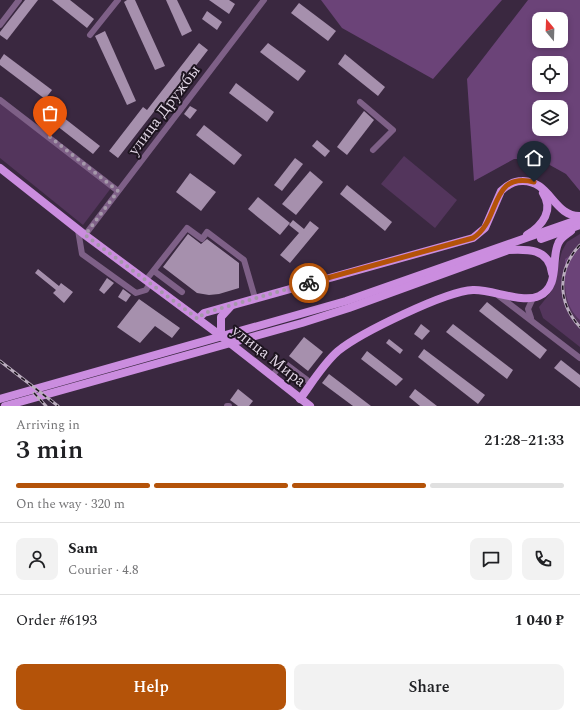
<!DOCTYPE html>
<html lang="en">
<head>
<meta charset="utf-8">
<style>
  :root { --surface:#fff; --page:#f2f2f2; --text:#202124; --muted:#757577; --line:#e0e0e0; --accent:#b45309 }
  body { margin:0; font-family:Spectral,serif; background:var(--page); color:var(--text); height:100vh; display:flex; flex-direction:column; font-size:15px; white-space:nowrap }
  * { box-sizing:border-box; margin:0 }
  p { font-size:13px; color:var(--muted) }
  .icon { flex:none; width:22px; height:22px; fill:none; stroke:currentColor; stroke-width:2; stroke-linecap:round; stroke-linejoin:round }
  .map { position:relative; height:406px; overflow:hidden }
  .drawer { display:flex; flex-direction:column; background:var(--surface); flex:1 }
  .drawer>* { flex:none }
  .needle { width:26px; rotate:341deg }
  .tools { position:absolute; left:532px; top:12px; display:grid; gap:8px }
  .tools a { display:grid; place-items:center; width:36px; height:36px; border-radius:8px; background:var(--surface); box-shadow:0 2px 6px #0003; font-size:20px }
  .pin { position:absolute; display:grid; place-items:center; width:34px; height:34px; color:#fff; margin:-41px -17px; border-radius:50% 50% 50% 0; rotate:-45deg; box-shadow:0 0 4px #0007 }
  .pin .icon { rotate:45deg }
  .courier { position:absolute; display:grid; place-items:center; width:40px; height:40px; margin:-20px; border:3px solid #b45309; border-radius:50%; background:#fff; color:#222; box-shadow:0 1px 5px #0007 }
  .head em { font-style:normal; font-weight:600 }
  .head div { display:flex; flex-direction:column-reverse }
  .head { display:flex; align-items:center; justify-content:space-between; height:68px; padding:0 16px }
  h1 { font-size:26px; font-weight:600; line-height:30px }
  .bar { display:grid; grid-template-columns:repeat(4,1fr); gap:6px 4px; align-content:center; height:48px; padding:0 16px }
  .bar i { height:5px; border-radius:3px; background:var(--line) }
  .bar .on { background:var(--accent) }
  .bar p { grid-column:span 4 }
  .line { display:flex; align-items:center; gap:10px; padding:0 16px; border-top:1px solid var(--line) }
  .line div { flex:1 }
  .round { display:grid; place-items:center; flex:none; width:42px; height:42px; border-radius:8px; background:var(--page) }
  .primary-button { display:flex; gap:8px; margin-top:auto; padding:8px 16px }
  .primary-button a { flex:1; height:46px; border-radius:8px; background:var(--accent); color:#fff; font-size:16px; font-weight:600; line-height:46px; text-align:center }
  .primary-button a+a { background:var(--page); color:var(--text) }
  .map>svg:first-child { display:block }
  .green { fill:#53355c }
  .forest { fill:#6b4378; fill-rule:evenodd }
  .building { fill:#a690ad }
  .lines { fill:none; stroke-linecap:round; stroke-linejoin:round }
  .minor { stroke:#7e6087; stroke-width:6 }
  .major { stroke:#cb8ddf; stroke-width:8 }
  .rail-casing { stroke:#baadbe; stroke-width:3 }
  .rail { stroke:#1d141f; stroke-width:1.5; stroke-dasharray:4.5; stroke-linecap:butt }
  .done { stroke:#a598aa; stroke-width:4; stroke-dasharray:0 7.2 }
  .route { stroke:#b45309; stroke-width:5 }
  .labels { text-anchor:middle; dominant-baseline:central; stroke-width:4; stroke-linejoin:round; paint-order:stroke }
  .street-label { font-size:16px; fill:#dfd4e3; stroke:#1d141f }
</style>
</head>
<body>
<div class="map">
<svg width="580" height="406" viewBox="0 0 580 406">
  <rect width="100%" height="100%" fill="#3a2840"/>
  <!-- green -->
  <g class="green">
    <polygon points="0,103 111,188 83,225 0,158"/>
    <polygon points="404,156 457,200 435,228 381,184"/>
    <polygon points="580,234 580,347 543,318 539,307 551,292 562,251 567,242"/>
  </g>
  <!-- forest -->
  <g class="forest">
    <polygon points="321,0 502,0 433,79 342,28"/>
    <path d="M528 0H580V191L566 174 539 159H514L474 181 467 79ZM539 19H561V41H539ZM539 63H561V85H539ZM539 107H561V129H539Z"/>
    <path d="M580 249V320C562 304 565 281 565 259Z"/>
  </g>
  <!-- building -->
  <g class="building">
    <polygon points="25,0 38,0 7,40 0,35 0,32"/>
    <polygon points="52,0 70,0 94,19 87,28"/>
    <polygon points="127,0 135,0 165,66 155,70 124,2"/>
    <polygon points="166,0 177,0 192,31 182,36"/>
    <polygon points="209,0 229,0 235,4 229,14"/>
    <polygon points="299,3 336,31 328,41 291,13"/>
    <polygon points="207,11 222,22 217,30 202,19"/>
    <polygon points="105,31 136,101 127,105 95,36"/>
    <polygon points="199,43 208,50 160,112 156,109 118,158 109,151 143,107 147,110"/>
    <polygon points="268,43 306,71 298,81 260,52"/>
    <polygon points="4,54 52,90 45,99 0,65 0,60"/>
    <polygon points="345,54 385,87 378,96 338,64"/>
    <polygon points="236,83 274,112 267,122 229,93"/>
    <polygon points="190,106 197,110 190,119 184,114"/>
    <polygon points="50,107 100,146 93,154 43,115"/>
    <polygon points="364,111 374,120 347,155 337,147"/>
    <polygon points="204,125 242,155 234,165 196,135"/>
    <polygon points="317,140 330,151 325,157 312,146"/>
    <polygon points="295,158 303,164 282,191 274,185"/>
    <polygon points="310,171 323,182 296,215 282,204"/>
    <polygon points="190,173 216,192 201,211 176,192"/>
    <polygon points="347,185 392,222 385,231 340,194"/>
    <polygon points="258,197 290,223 280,235 248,209"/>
    <polygon points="293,220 304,229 310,221 319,228 290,263 280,255 299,233 289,225"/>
    <polygon points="188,234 201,244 207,239 239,263 239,288 219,294 209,295 197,293 163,267"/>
    <polygon points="38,269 59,286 61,283 73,292 64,303 53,293 56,290 35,273"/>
    <polygon points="107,278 114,283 104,294 99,290"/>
    <polygon points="123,289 131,295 126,302 118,297"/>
    <polygon points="139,299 180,328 172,338 155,326 140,343 117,327"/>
    <polygon points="487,302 547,350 540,359 479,311"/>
    <polygon points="421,324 430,331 422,340 414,334"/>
    <polygon points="453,324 513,370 507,379 446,332"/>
    <polygon points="304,337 323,352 308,371 289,356"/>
    <polygon points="389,339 403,350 400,354 386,343"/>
    <polygon points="424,349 485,395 478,404 418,357"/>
    <polygon points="367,351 403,379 396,386 361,359"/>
    <polygon points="561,360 580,375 580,388 554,368"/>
    <polygon points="329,374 371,406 353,406 322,383"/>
    <polygon points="238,389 253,401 249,406 238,406 230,400"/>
    <polygon points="415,389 437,406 420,406 409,397"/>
  </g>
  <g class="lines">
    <!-- minor -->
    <g class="minor">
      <polyline points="0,25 19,0"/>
      <polyline points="90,35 118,0"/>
      <polyline points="0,100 118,191"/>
      <polyline points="360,102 393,130 373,150"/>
      <polyline points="78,230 82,254 136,293 146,290 150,283"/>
      <polyline points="85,235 264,0"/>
      <polyline points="154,271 182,292"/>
      <polyline points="146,280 187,228 202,239 207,232 244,260 255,298"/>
      <polyline points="499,296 580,358"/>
      <polyline points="531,318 528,309 533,298"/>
      <polyline points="272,376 283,362 307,380"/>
      <polyline points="227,406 229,406"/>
    </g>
    <!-- major -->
    <g class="major">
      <polyline points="0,168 85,235 221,336 310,406"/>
      <path d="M527 235C543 225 554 210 543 193"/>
      <polyline points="541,239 580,225"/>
      <path d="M508 250C527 249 549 248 552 273"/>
      <path d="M198 319 204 313 473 238 485 228 501 191C507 185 513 181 522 181 550 180 554 217 580 216"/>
      <polyline points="221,336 221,317 231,306"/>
      <polyline points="0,399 346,301 580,219"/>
      <path d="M300 399C312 383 323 364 338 351 360 333 446 291 473 290 492 289 522 304 539 296 560 286 551 260 558 244 560 238 566 235 571 231"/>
      <polyline points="5,406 302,323 349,308 506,251"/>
    </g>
    <!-- rail casing -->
    <g class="rail-casing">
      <g id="rail">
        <path d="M580 245C557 269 557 302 580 327"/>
        <polyline points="0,361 58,406"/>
        <polyline points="34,393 46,406"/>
      </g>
    </g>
    <!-- rail -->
    <use href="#rail" class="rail"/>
  </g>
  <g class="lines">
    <!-- done -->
    <polyline class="done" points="50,137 118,191 85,235 198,319 204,313 309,283"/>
    <!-- route -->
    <path class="route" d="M309 283 473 238C501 221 489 171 534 182"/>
  </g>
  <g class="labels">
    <!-- street labels -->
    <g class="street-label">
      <text transform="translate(164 110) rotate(-53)">улица Дружбы</text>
      <text transform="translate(269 356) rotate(38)">улица Мира</text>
    </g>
  </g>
</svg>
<div class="tools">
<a><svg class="needle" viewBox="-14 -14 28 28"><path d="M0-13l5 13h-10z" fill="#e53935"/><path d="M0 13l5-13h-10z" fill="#757577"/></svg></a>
<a><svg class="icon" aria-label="locate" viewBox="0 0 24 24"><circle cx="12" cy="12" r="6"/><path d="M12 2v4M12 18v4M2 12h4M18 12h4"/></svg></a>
<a><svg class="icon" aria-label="layers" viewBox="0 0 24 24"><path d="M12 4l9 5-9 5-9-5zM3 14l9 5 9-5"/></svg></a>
</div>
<div class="pin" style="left:50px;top:137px;background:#ea580c"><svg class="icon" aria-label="bag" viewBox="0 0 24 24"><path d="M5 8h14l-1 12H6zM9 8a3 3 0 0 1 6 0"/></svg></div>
<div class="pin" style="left:534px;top:182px;background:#1f2937"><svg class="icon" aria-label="home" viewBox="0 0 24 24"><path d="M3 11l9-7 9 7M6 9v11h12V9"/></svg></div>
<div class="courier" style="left:309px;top:283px"><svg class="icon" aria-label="bike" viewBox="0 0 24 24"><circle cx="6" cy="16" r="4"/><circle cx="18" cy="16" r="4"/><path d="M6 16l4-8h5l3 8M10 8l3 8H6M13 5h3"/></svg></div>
</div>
<section class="drawer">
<div class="head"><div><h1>3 min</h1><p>Arriving in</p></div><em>21:28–21:33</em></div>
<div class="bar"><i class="on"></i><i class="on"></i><i class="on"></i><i></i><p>On the way · 320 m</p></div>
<div class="line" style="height:72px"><a class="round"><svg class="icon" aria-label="person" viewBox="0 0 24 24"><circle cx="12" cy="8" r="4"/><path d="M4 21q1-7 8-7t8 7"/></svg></a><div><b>Sam</b><p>Courier · 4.8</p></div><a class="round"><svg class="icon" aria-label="chat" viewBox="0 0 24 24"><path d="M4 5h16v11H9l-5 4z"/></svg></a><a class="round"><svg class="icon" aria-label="phone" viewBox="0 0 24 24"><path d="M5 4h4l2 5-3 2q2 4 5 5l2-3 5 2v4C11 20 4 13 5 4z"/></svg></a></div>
<div class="line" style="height:52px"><div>Order #6193</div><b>1 040 ₽</b></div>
<div class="primary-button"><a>Help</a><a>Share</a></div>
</section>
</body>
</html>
